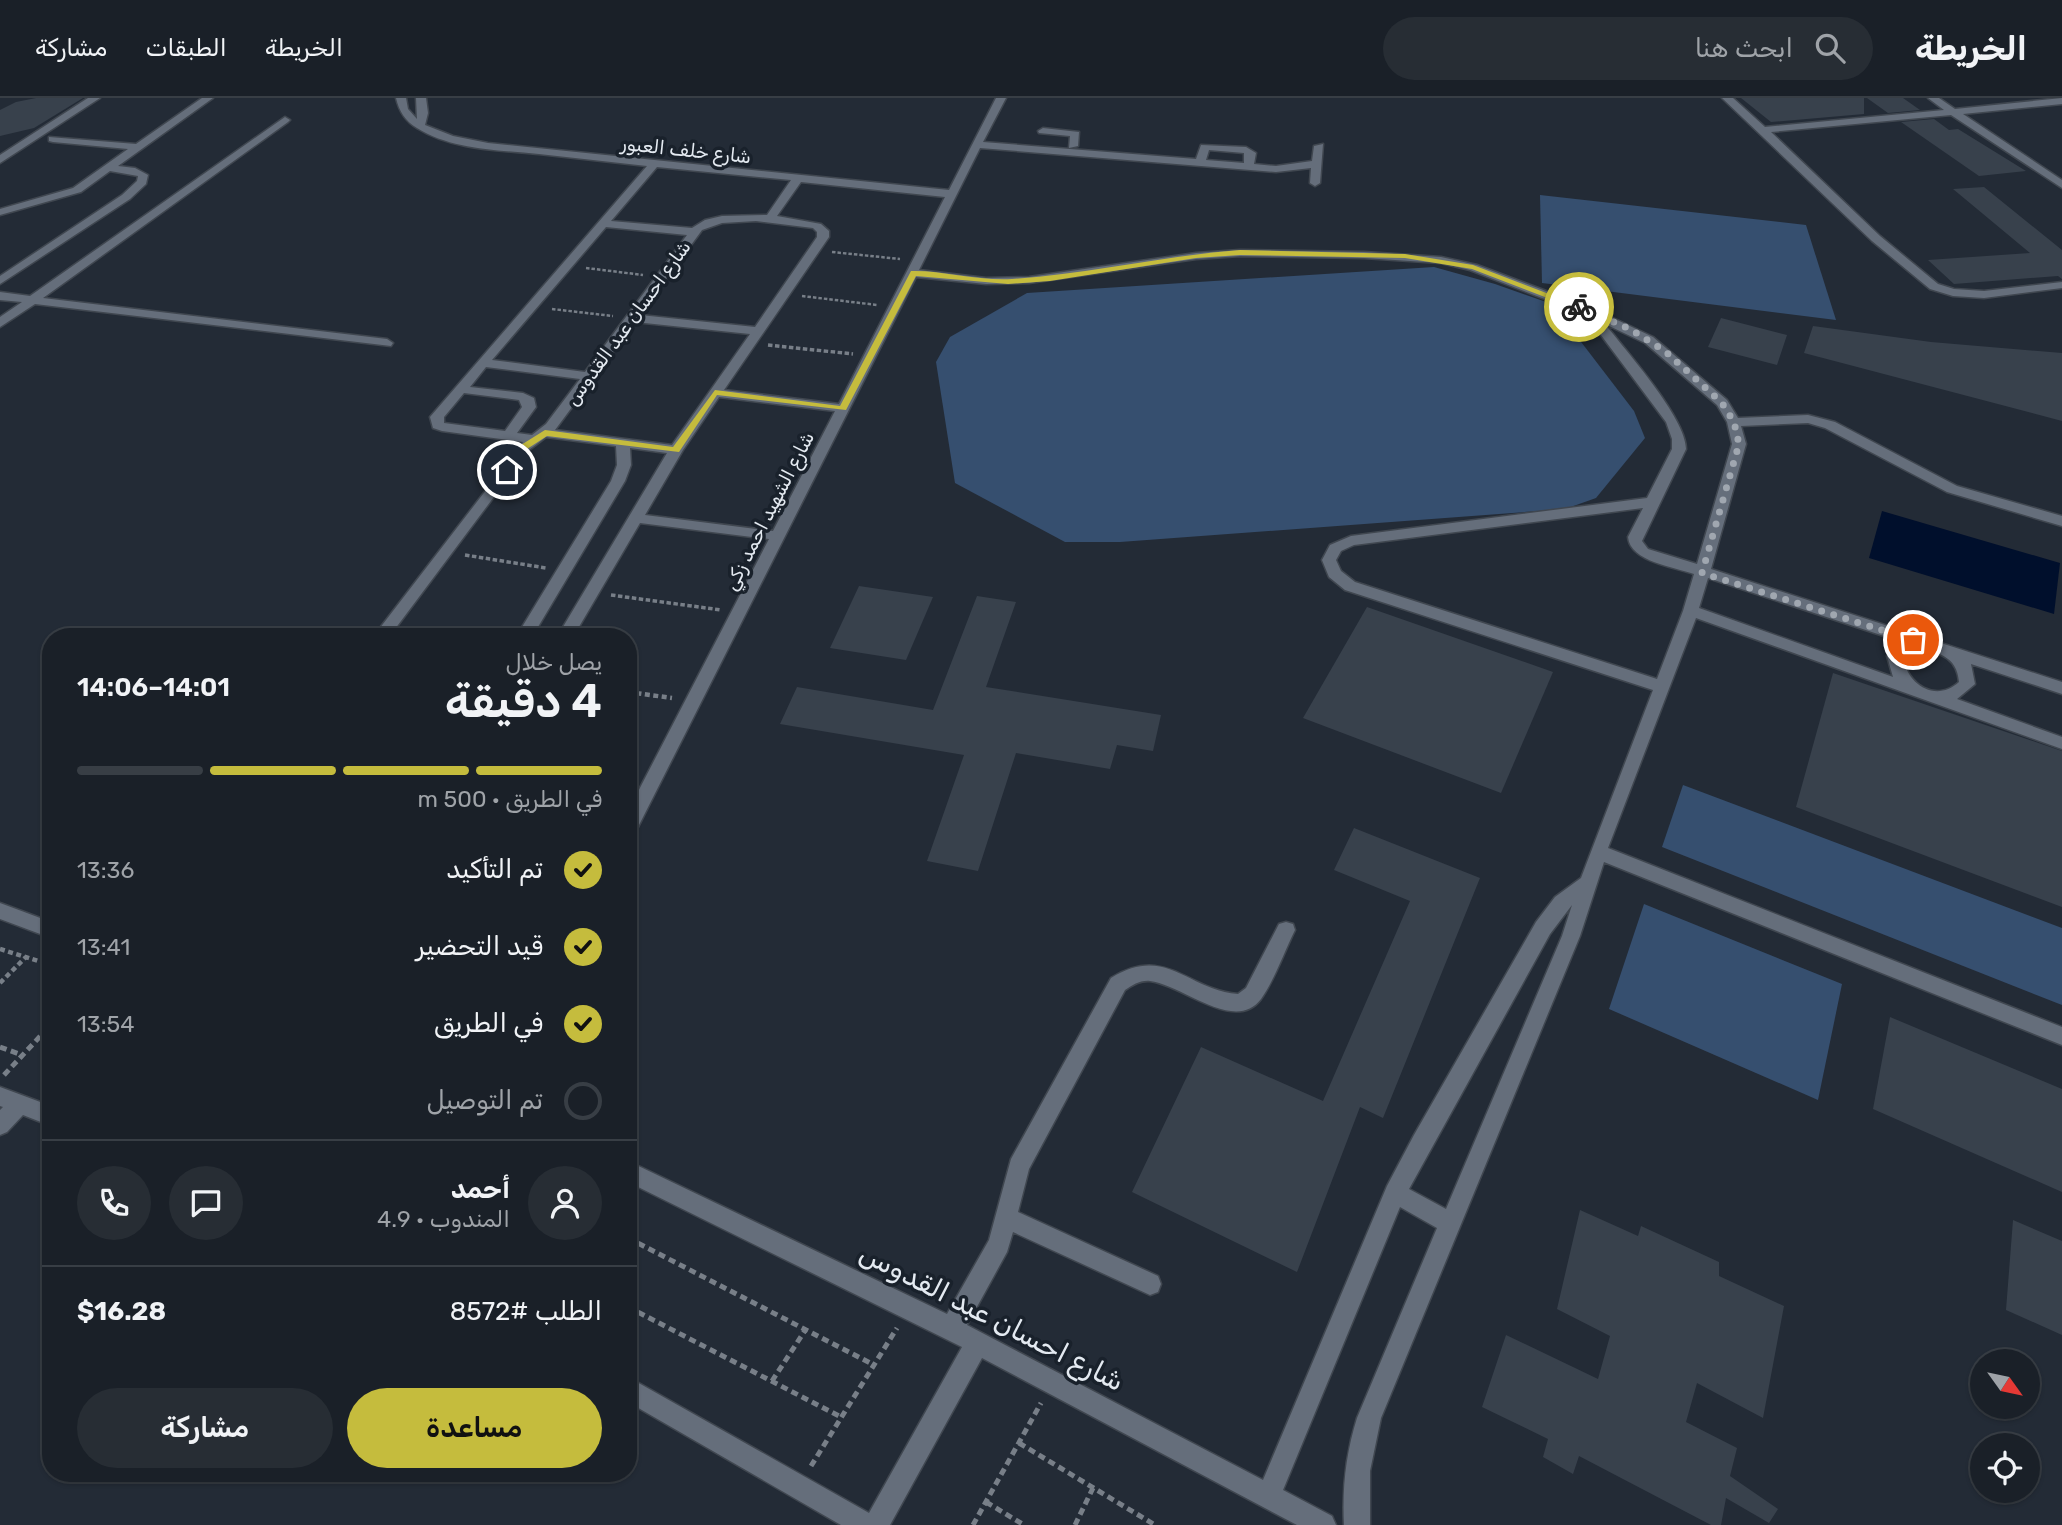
<!DOCTYPE html>
<html lang="ar">
<head>
<meta charset="utf-8">
<style>
  :root { --surface:#1a2028; --page:#272d34; --text:#f1f3f6; --muted:#9fa3a8; --line:#383e45; --accent:#c5bc3d }
  body { margin:0; font-family:Rubik,Cairo,sans-serif; background:var(--page); color:var(--text); direction:rtl; height:100vh; display:flex; flex-direction:column; font-size:26px; white-space:nowrap }
  * { box-sizing:border-box; margin:0 }
  p { font-size:23px; color:var(--muted) }
  .icon { flex:none; width:38px; height:38px; fill:none; stroke:currentColor; stroke-width:2; stroke-linecap:round; stroke-linejoin:round }
  .map { position:relative; flex:1; overflow:hidden; direction:ltr }
  .sheet { position:absolute; left:42px; top:530px; width:595px; height:854px; display:flex; flex-direction:column; background:var(--surface); border-radius:28px; box-shadow:0 2px 5px #0004,0 0 0 2px var(--line); direction:rtl }
  .sheet>* { flex:none }
  .needle { width:46px; rotate:123deg }
  .fabs { position:absolute; left:1970px; top:1251px; display:grid; gap:14px }
  .fabs a { display:grid; place-items:center; width:70px; height:70px; border-radius:50%; background:var(--surface); box-shadow:0 2px 5px #0004,0 0 0 2px var(--line); font-size:35px }
  .pin { position:absolute; display:grid; place-items:center; width:60px; height:60px; color:#fff; margin:-30px; border:4px solid #fff; border-radius:50%; box-shadow:0 2px 7px #0007 }
  .courier { position:absolute; display:grid; place-items:center; width:70px; height:70px; margin:-35px; border:5px solid #c5bc3d; border-radius:50%; background:#fff; color:#222; box-shadow:0 2px 9px #0007 }
  .overview em { font-style:normal; font-weight:600 }
  .overview div { display:flex; flex-direction:column-reverse }
  .overview { display:flex; align-items:center; justify-content:space-between; height:119px; padding:0 35px }
  h1 { font-size:46px; font-weight:600; line-height:52px }
  .bar { display:grid; grid-template-columns:repeat(4,1fr); gap:10px 7px; align-content:center; height:84px; padding:0 35px }
  .bar i { height:9px; border-radius:5px; background:var(--line) }
  .bar .selected { background:var(--accent) }
  .bar p { grid-column:span 4 }
  .line { display:flex; align-items:center; gap:18px; padding:0 35px; border-top:2px solid var(--line) }
  .line div { flex:1 }
  .round { display:grid; place-items:center; flex:none; width:74px; height:74px; border-radius:37px; background:var(--page) }
  ol { padding:0 35px; list-style:none }
  li { display:flex; align-items:center; gap:21px; height:77px }
  li p { margin-inline-start:auto }
  li .icon { padding:7px; border-radius:50%; background:var(--accent); color:#111; stroke-width:4 }
  li:last-child { color:var(--muted) }
  li i { width:38px; height:38px; border:4px solid var(--line); border-radius:50% }
  .cta { display:flex; gap:14px; margin-top:auto; padding:14px 35px }
  .cta a { flex:1; height:80px; border-radius:42px; background:var(--accent); color:#111; font-size:28px; font-weight:600; line-height:80px; text-align:center }
  .cta a+a { background:var(--page); color:var(--text) }
  header { display:flex; align-items:center; gap:42px; box-sizing:border-box; height:98px; padding:0 35px; background:var(--surface); border-bottom:2px solid var(--line) }
  header strong { font-size:33px }
  nav { display:flex; gap:38px; margin-inline-start:auto; font-size:24px }
  .search { width:490px; height:63px; background:var(--page); display:flex; align-items:center; gap:18px; box-sizing:border-box; padding:0 24px; border-radius:38px; color:var(--muted); font-size:26px }
  .map>svg:first-child { display:block }
  .green { fill:#364f6f }
  .water { fill:#000f2c }
  .building { fill:#38414c }
  .lines { fill:none; stroke-linecap:round; stroke-linejoin:round }
  .minor-casing { stroke:#404750; stroke-width:3 }
  .path-far3 { stroke:#787f88; stroke-width:2.5; stroke-dasharray:3.5 2; stroke-linecap:butt }
  .path-far2 { stroke:#787f88; stroke-width:3.5; stroke-dasharray:4.5 2.5; stroke-linecap:butt }
  .path-far1 { stroke:#787f88; stroke-width:4.5; stroke-dasharray:5 3.5; stroke-linecap:butt }
  .path { stroke:#787f88; stroke-width:5; stroke-dasharray:7 4.5; stroke-linecap:butt }
  .minor { fill:#656e7b; fill-rule:evenodd }
  .route { fill:#c5bc3d }
  .done { stroke:#a0a7b0; stroke-width:7; stroke-dasharray:0 12.6 }
  .labels { text-anchor:middle; dominant-baseline:central; stroke-width:7; stroke-linejoin:round; paint-order:stroke }
  .far-street-label { font-size:19px; fill:#e4eaf1; stroke:#19212b }
  .near-street-label { font-size:28px; fill:#e4eaf1; stroke:#19212b }
</style>
</head>
<body>
<header>
<strong>الخريطة</strong>
<div class="search"><svg class="icon" aria-label="search" viewBox="0 0 24 24"><circle cx="10" cy="10" r="6"/><path d="M15 15l6 6"/></svg>ابحث هنا</div>
<nav><a>الخريطة</a><a>الطبقات</a><a>مشاركة</a></nav>
</header>
<div class="map">
<svg width="2062" height="1427" viewBox="0 0 2062 1427">
  <rect width="100%" height="100%" fill="#232b36"/>
  <!-- green -->
  <g class="green">
    <polygon points="1540,97 1806,127 1836,222 1542,185"/>
    <polygon points="1434,169 1495,186 1552,206 1634,313 1645,340 1596,400 1565,411 1120,444 1065,444 955,385 936,264 950,239 1027,195"/>
    <polygon points="1683,687 2062,830 2062,907 1662,749"/>
    <polygon points="1644,806 1842,886 1818,1002 1609,911"/>
  </g>
  <!-- water -->
  <polygon class="water" points="1882,413 2060,465 2054,516 1869,460"/>
  <!-- building -->
  <g class="building">
    <polygon points="36,0 83,0 34,30 0,38 0,12 16,4"/>
    <polygon points="1741,0 1864,0 1864,16 1771,24"/>
    <polygon points="1867,0 1903,0 1920,12 1888,15"/>
    <polygon points="1934,21 1949,32 1958,31 2026,73 1979,78 1901,24"/>
    <polygon points="1984,89 2062,152 2062,181 2058,178 1954,186 1928,162 2030,155 1953,91"/>
    <polygon points="1721,220 1787,237 1777,267 1708,249"/>
    <polygon points="1813,228 1931,244 2062,255 2062,323 1804,255"/>
    <polygon points="859,488 933,499 906,562 830,550"/>
    <polygon points="977,498 1016,504 986,589 1161,617 1153,653 1117,647 1110,671 1016,655 978,773 927,763 964,657 780,626 797,589 933,612"/>
    <polygon points="1367,509 1553,574 1501,695 1303,620"/>
    <polygon points="1833,575 2062,653 2062,809 1796,709"/>
    <polygon points="1354,730 1480,780 1383,1020 1360,1009 1297,1174 1132,1094 1201,949 1323,1003 1410,803 1334,772"/>
    <polygon points="1890,919 2062,991 2062,1094 1873,1011"/>
    <polygon points="1580,1112 1638,1138 1641,1128 1719,1164 1719,1178 1784,1208 1763,1320 1697,1285 1686,1324 1737,1350 1730,1378 1778,1411 1769,1425 1726,1400 1721,1427 1711,1427 1579,1358 1573,1376 1543,1359 1548,1341 1482,1309 1506,1237 1598,1281 1610,1238 1557,1211"/>
    <polygon points="2013,1122 2062,1143 2062,1237 2006,1212"/>
  </g>
  <g class="lines">
    <!-- minor casing -->
    <g class="minor-casing">
      <g id="minor">
        <polygon points="88,0 100,0 0,65 0,57"/>
        <polygon points="202,0 213,0 118,68 135,70 148,77 146,86 130,101 0,186 0,178 122,97 137,83 138,78 110,73 81,94 0,117 0,111 73,90 128,51 53,44 49,43 49,39 136,46"/>
        <path d="M396 0H406L408 11 417 21 416 0H426L428 15 425 27 453 38 488 45 949 92 996 0H1006L983 44 1196 61 1201 47 1246 49 1256 55 1254 66 1276 68 1312 63 1314 48 1323 46 1320 85 1315 88 1310 85 1311 70 1276 74 980 50 919 172 986 180 1029 179 1196 155 1240 152 1364 154 1441 159 1477 167 1594 211 1653 239 1727 302 1738 320 1808 317 1835 324 1957 388 2062 418V428L1947 394 1825 330 1808 325 1741 328 1746 346 1711 471 2062 584V596L1971 566 1975 586 1957 601 2062 639V651L1696 520 1608 750 2062 929V947L1604 764 1580 838 1381 1320 1370 1373V1427H1344C1342 1390 1346 1355 1357 1320L1437 1130 1400 1109 1283 1392 1332 1418 1336 1427H1297L982 1260 890 1427H841L628 1304V1279L869 1415 962 1249 628 1084V1063L947 1216 989 1142 1011 1061 1111 880C1166 846 1187 892 1238 896L1246 890 1279 826 1286 824 1293 826 1295 832C1284 854 1275 881 1261 901 1235 936 1181 886 1150 883 1140 882 1133 887 1125 892L1029 1071 1018 1114 1158 1178 1161 1186 1158 1194 1150 1197 1013 1134 1007 1154 967 1227 1263 1382 1387 1088 1414 1037 1536 824 1555 799 1581 780 1653 592 1345 492 1329 479 1322 462 1330 447 1351 438 1647 400 1672 351V341L1666 324 1586 217 1470 172 1441 165 1364 160 1240 158 1196 161 1029 185 986 186 916 179 637 731 634 736 628 738V713L769 441 640 425 573 539H557L667 355 630 350 631 367 625 383 532 539H516L611 383 617 367 616 348 546 339 529 352 389 539H373L523 344 442 333 433 330 430 319 647 68C611 64 575 60 539 56 499 52 452 52 417 30 405 23 399 13 396 0ZM1209 52 1244 55V65L1206 62ZM657 69 791 82 767 117 722 118 705 122 692 130 611 123ZM801 84 945 99 839 306 724 292 829 139V133L821 126 777 118ZM756 123 813 130 817 134V139L755 229 640 217 702 132 722 125ZM606 129 687 137 585 274 492 262ZM635 224 750 236 672 347 555 332ZM1605 226 1645 245 1717 307 1727 324 1732 346 1697 466 1648 451 1642 443 1686 351C1686 320 1626 253 1605 226ZM486 269 580 281 546 326 532 337 517 335 536 309 534 300 523 295 470 289ZM464 295 519 302 522 309 505 333 444 325V319ZM719 299 835 313 773 433 645 417 683 352ZM1643 410 1628 439C1630 464 1675 469 1694 476L1683 513 1657 581 1355 484 1341 473 1336 462 1341 453 1354 447ZM1708 480 1899 543 1887 558 1893 579 1699 510ZM1915 548C1937 555 1957 557 1959 584 1936 605 1907 587 1903 559ZM1572 807 1562 838 1446 1111 1409 1091 1550 836Z"/>
        <polygon points="1722,0 1733,0 1765,29 1944,12 1928,0 1939,0 1955,11 2062,0 2062,6 1963,16 2062,82 2062,90 1951,17 1771,34 1880,138 1938,186 1954,191 1984,193 2062,184 2062,190 1984,200 1953,198 1930,191 1872,143"/>
        <polygon points="285,19 290,22 288,24 43,200 387,241 393,245 391,248 35,206 0,229 0,219 22,204 0,202 0,194 30,198"/>
        <polygon points="1043,30 1079,34 1078,48 1069,50 1070,38 1039,35 1038,33"/>
        <polygon points="0,805 51,824 51,840 0,821"/>
        <polygon points="0,989 51,1008 51,1028 23,1017 7,1034 0,1037 0,1012 3,1009 0,1008"/>
      </g>
    </g>
    <!-- path-far3 -->
    <g class="path-far3">
      <polyline points="832,154 900,161"/>
      <polyline points="586,170 643,177"/>
      <polyline points="802,198 877,207"/>
      <polyline points="552,211 613,218"/>
    </g>
    <!-- path-far2 -->
    <g class="path-far2">
      <polyline points="768,247 853,256"/>
      <polyline points="465,457 546,470"/>
      <polyline points="611,497 721,512"/>
    </g>
    <!-- path-far1 -->
    <g class="path-far1">
      <polyline points="628,594 672,600"/>
      <polyline points="0,851 51,867"/>
      <polyline points="0,885 26,859"/>
      <polyline points="45,932 51,926"/>
    </g>
    <!-- path -->
    <g class="path">
      <polyline points="0,949 22,957"/>
      <polyline points="4,977 47,931"/>
      <polyline points="628,1140 874,1267"/>
      <polyline points="628,1152 635,1143"/>
      <polyline points="628,1209 841,1319"/>
      <polyline points="772,1283 806,1231"/>
      <polyline points="1019,1345 1155,1427"/>
      <polyline points="811,1368 897,1230"/>
      <polyline points="986,1404 1024,1427"/>
      <polyline points="973,1427 1041,1305"/>
      <polyline points="1075,1427 1093,1390"/>
    </g>
    <!-- minor -->
    <use href="#minor" class="minor"/>
  </g>
  <!-- route -->
  <path class="route" d="M1240 152 1405 156 1473 167 1583 209 1576 211 1472 171 1405 160 1240 157 1196 160 1050 183 1008 186 916 178 846 312 717 297 679 354 547 338 527 351 510 374 502 372 521 347 545 332 673 349 715 292 840 308 911 173C941 172 978 183 1012 181 1088 176 1163 158 1240 152Z"/>
  <g class="lines">
    <!-- done -->
    <polyline class="done" points="1579,209 1630,231 1665,253 1722,305 1734,324 1739,346 1702,475 1913,542"/>
  </g>
  <g class="labels">
    <!-- far-street labels -->
    <g class="far-street-label">
      <text transform="translate(686 52) rotate(6)">شارع خلف العبور</text>
      <text transform="translate(628 225) rotate(-54)">شارع احسان عبد القدوس</text>
      <text transform="translate(769 413) rotate(-63)">شارع الشهيد احمد زكي</text>
    </g>
    <!-- near-street labels -->
    <g class="near-street-label">
      <text transform="translate(992 1219) rotate(27)">شارع احسان عبد القدوس</text>
    </g>
  </g>
</svg>
<div class="fabs">
<a><svg class="needle" viewBox="-14 -14 28 28"><path d="M0-13l5 13h-10z" fill="#e53935"/><path d="M0 13l5-13h-10z" fill="#9fa3a8"/></svg></a>
<a><svg class="icon" aria-label="locate" viewBox="0 0 24 24"><circle cx="12" cy="12" r="6"/><path d="M12 2v4M12 18v4M2 12h4M18 12h4"/></svg></a>
</div>
<div class="pin" style="left:1913px;top:542px;background:#ea580c"><svg class="icon" aria-label="bag" viewBox="0 0 24 24"><path d="M5 8h14l-1 12H6zM9 8a3 3 0 0 1 6 0"/></svg></div>
<div class="pin" style="left:507px;top:372px;background:#1f2937"><svg class="icon" aria-label="home" viewBox="0 0 24 24"><path d="M3 11l9-7 9 7M6 9v11h12V9"/></svg></div>
<div class="courier" style="left:1579px;top:209px"><svg class="icon" aria-label="bike" viewBox="0 0 24 24"><circle cx="6" cy="16" r="4"/><circle cx="18" cy="16" r="4"/><path d="M6 16l4-8h5l3 8M10 8l3 8H6M13 5h3"/></svg></div>
<section class="sheet">
<div class="overview"><div><h1>4 دقيقة</h1><p>يصل خلال</p></div><em>14:01–14:06</em></div>
<div class="bar"><i class="selected"></i><i class="selected"></i><i class="selected"></i><i></i><p>في الطريق · 500 m</p></div>
<ol>
<li><svg class="icon" aria-label="check" viewBox="0 0 24 24"><path d="M5 12l5 5 9-10"/></svg>تم التأكيد<p>13:36</p></li>
<li><svg class="icon" aria-label="check" viewBox="0 0 24 24"><path d="M5 12l5 5 9-10"/></svg>قيد التحضير<p>13:41</p></li>
<li><svg class="icon" aria-label="check" viewBox="0 0 24 24"><path d="M5 12l5 5 9-10"/></svg>في الطريق<p>13:54</p></li>
<li><i></i>تم التوصيل</li>
</ol>
<div class="line" style="height:126px"><a class="round"><svg class="icon" aria-label="person" viewBox="0 0 24 24"><circle cx="12" cy="8" r="4"/><path d="M4 21q1-7 8-7t8 7"/></svg></a><div><b>أحمد</b><p>المندوب · 4.9</p></div><a class="round"><svg class="icon" aria-label="chat" viewBox="0 0 24 24"><path d="M4 5h16v11H9l-5 4z"/></svg></a><a class="round"><svg class="icon" aria-label="phone" viewBox="0 0 24 24"><path d="M5 4h4l2 5-3 2q2 4 5 5l2-3 5 2v4C11 20 4 13 5 4z"/></svg></a></div>
<div class="line" style="height:91px"><div>الطلب #8572</div><b>$16.28</b></div>
<div class="cta"><a>مساعدة</a><a>مشاركة</a></div>
</section>
</div>
</body>
</html>
